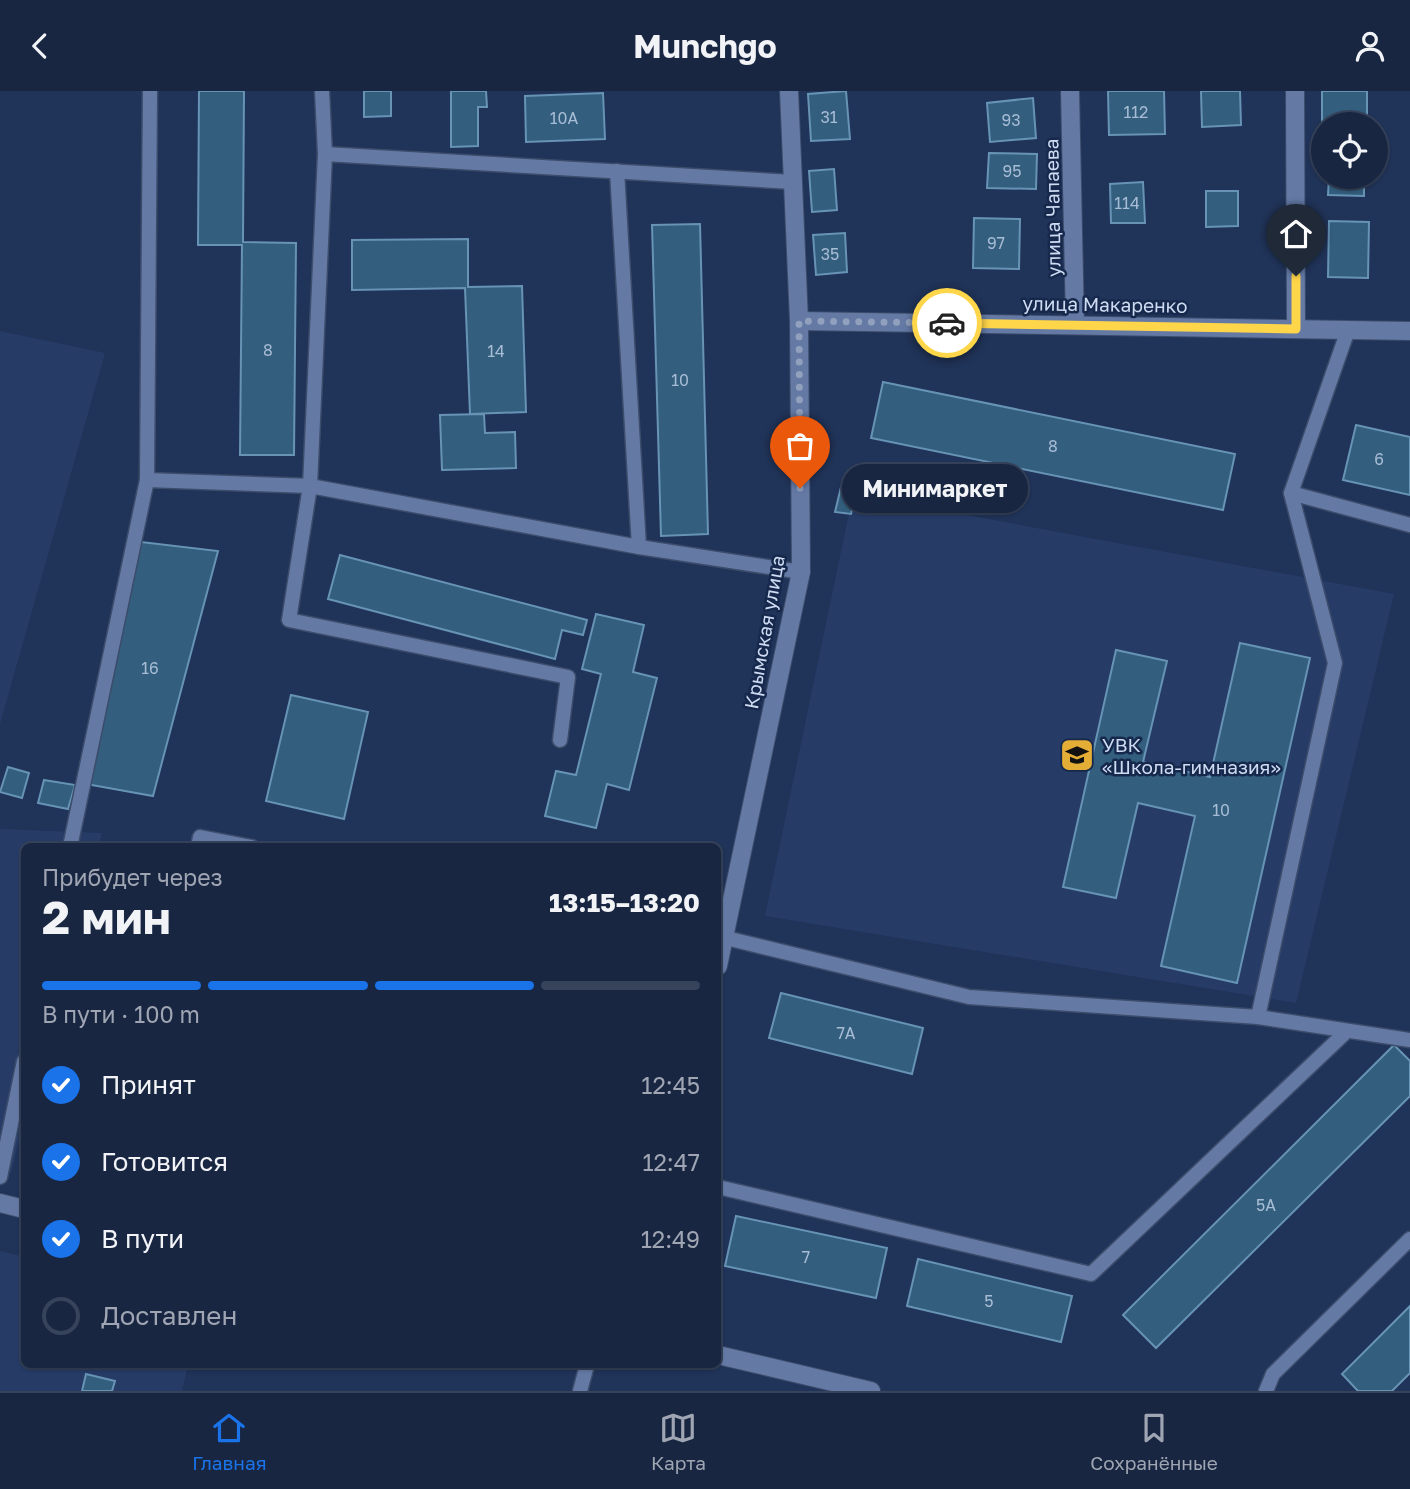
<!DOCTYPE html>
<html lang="ru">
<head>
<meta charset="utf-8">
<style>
  :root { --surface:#182642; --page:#212e49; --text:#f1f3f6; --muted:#9fa5b2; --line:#36435b; --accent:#1a73e8 }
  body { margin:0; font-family:"Golos Text",sans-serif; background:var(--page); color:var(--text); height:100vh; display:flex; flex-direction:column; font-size:26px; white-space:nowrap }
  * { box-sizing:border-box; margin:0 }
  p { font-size:23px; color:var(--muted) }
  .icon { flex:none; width:38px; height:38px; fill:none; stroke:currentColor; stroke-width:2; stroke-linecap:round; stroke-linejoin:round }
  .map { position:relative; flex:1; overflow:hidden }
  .panel { position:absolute; left:21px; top:752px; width:700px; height:525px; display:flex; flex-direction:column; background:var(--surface); border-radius:10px; box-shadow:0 2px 5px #0004,0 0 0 2px var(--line) }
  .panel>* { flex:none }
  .controls { position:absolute; left:1311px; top:21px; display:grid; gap:14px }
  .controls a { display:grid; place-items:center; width:77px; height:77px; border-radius:50%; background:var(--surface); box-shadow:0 2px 5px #0004,0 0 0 2px var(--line); font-size:35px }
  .pin { position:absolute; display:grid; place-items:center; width:60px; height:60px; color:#fff; margin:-72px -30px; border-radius:50% 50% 50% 0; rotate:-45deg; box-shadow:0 0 7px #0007 }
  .pin .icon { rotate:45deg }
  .courier { position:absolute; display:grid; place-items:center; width:70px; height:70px; margin:-35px; border:5px solid #ffd54a; border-radius:50%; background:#fff; color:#222; box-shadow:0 2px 9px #0007 }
  .bubble { position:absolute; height:49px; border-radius:24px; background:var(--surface); box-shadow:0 2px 5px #0004,0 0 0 2px var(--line); font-size:23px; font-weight:700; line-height:49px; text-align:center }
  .summary em { font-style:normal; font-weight:700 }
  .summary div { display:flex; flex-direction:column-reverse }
  .summary { display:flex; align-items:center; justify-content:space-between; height:119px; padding:0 21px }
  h1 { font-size:46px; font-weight:700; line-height:52px }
  .bar { display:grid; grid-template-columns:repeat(4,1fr); gap:10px 7px; align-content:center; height:84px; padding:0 21px }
  .bar i { height:9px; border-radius:5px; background:var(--line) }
  .bar .on { background:var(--accent) }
  .bar p { grid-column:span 4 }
  ol { padding:0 21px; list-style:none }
  li { display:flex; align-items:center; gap:21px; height:77px }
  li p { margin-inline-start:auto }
  li .icon { padding:7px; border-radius:50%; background:var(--accent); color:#fff; stroke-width:4 }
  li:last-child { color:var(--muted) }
  li i { width:38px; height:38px; border:4px solid var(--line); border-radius:50% }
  header { display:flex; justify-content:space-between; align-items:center; height:91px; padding:0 21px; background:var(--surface); font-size:32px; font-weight:700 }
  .tabs { display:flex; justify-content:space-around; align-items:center; height:98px; border-top:2px solid var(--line); background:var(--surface); font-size:19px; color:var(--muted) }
  .tabs a { display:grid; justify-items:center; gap:4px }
  .tabs .on { color:var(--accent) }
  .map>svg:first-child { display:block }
  .built { fill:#263c67 }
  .building { fill:#335e7e; stroke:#6793b5; stroke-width:2 }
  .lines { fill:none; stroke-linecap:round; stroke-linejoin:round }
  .lane-casing { stroke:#3c4c6b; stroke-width:17 }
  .street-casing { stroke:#3c4c6b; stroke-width:20 }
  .lane { stroke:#647aa5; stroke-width:14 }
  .street { stroke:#647aa5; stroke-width:18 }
  .done { stroke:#91a0bc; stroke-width:7; stroke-dasharray:0 12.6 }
  .route { stroke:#ffd54a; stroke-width:9 }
  .labels { text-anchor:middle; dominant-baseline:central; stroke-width:5; stroke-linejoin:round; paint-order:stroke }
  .number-label { font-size:16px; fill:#a7bcd5 }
  .street-label { font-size:19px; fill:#cedbf2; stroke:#16294d }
  .poi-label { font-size:19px; fill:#cedbf2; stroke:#16294d; text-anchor:start }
</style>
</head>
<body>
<header><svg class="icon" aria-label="back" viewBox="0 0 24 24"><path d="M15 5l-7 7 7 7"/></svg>Munchgo<svg class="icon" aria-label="person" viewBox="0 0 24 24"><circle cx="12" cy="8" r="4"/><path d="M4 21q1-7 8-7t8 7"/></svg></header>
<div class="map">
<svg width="1410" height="1300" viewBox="0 0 1410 1300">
  <rect width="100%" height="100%" fill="#203358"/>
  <!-- built -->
  <g class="built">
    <polygon points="0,240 105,262 0,633"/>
    <polygon points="853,403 1394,503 1296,912 765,825"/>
    <polygon points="0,738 102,742 98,756 24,756 24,1030 11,1082 0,1079"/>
    <polygon points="0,1160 24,1166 24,1274 188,1274 182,1300 0,1300"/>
  </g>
  <!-- building -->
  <g class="building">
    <polygon points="199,0 244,0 243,151 296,152 294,364 240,364 242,154 198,154"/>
    <polygon points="364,0 391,0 391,25 364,26"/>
    <polygon points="451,0 486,0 487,16 478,16 478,55 451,56"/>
    <polygon points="846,0 850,48 811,50 808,3"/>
    <polygon points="1108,0 1164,0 1165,43 1109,44"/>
    <polygon points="1201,0 1240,0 1241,34 1202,36"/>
    <polygon points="1322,0 1367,0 1367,33 1323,33 1322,35"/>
    <polygon points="603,2 605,48 526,51 525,5"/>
    <polygon points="1033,7 1036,47 990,51 987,12"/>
    <polygon points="989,62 1037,63 1036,98 987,97"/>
    <polygon points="834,78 837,119 812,121 809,80"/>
    <polygon points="1329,86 1364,86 1364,105 1328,104"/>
    <polygon points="1143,91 1145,132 1111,132 1110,93"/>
    <polygon points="1206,100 1238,100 1238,135 1206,136"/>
    <polygon points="974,127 1020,128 1019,178 973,177"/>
    <polygon points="1329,130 1369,131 1368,187 1328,186"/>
    <polygon points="700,133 708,443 661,445 652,134"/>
    <polygon points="845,142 847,181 816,184 813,144"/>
    <polygon points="468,148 468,196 522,195 526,321 470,323 465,197 352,199 352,149"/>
    <polygon points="883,291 1235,363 1223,419 871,347"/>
    <polygon points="484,323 485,342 515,341 516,377 442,379 440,324"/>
    <polygon points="1356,334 1410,346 1410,404 1343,389"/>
    <polygon points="841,396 857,397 851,423 835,421"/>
    <polygon points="141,451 218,460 153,705 86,693"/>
    <polygon points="340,464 587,529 583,544 562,539 555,568 328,508"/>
    <polygon points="596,523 644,534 633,581 657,587 629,699 607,693 596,737 545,725 556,680 576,684 601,583 582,578"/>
    <polygon points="1240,552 1310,567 1237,892 1161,875 1195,725 1138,712 1116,807 1063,796 1116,559 1167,570 1143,671 1210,686"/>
    <polygon points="291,604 368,621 344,728 266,710"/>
    <polygon points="8,676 29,682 22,707 0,701"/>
    <polygon points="44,689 75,694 68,718 38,712"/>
    <polygon points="781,902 923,937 912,983 769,947"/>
    <polygon points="1394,954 1410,970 1410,1005 1156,1257 1123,1224"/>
    <polygon points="736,1125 887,1157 876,1207 725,1175"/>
    <polygon points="918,1168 1072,1205 1061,1251 907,1215"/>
    <polygon points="1410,1215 1410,1282 1392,1300 1358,1300 1342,1283"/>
    <polygon points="86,1283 115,1290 112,1300 82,1300"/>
  </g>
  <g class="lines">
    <!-- lane casing -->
    <g class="lane-casing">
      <g id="lane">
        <polyline points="322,0 325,63"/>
        <polyline points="617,80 639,456"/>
        <polyline points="147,389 310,395 325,63 793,91"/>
        <polyline points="1291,402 1410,434"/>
        <polyline points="560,649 568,586 289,529 310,395 639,456 801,481"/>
        <polyline points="70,756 147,389 150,0"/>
        <polyline points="198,756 200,746 252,756"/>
        <polyline points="718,845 969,906 1258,926 1410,949"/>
        <polyline points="1258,926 1335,572 1291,402 1348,239"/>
        <polyline points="0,1086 24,970"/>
        <polyline points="718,1096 1091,1183 1347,940"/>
        <polyline points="580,1300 587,1274"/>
        <polyline points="1266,1300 1273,1283 1410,1148"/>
      </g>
    </g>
    <!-- street casing -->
    <g class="street-casing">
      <g id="street">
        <polyline points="1070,0 1075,233"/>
        <polyline points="1295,0 1296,238"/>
        <polyline points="799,230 1410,240"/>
        <polyline points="718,875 801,481 799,230 789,0"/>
        <polyline points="0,1112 24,1118"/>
        <polyline points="718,1264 871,1300"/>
      </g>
    </g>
    <!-- lane -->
    <use href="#lane" class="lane"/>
    <!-- street -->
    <use href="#street" class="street"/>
  </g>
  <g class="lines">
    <!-- done -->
    <polyline class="done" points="800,397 799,230 947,232"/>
    <!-- route -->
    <polyline class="route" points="947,232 1296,238 1296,185"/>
  </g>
  <!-- icons -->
  <defs>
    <g id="school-square" transform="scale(1.75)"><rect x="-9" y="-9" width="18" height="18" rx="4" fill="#e4ad35" stroke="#16294d"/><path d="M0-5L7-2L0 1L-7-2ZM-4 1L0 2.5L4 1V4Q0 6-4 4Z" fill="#111"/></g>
  </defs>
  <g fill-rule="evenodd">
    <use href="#school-square" x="1077" y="664"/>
  </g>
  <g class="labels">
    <!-- number labels -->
    <g class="number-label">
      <text x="1136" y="21">112</text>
      <text x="829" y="26">31</text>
      <text x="564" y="27">10А</text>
      <text x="1011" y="29">93</text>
      <text x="1012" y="80">95</text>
      <text x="1127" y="112">114</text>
      <text x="996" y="152">97</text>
      <text x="830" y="163">35</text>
      <text x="268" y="259">8</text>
      <text x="496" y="260">14</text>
      <text x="680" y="289">10</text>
      <text x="1053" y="355">8</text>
      <text x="1379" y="368">6</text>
      <text x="150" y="577">16</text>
      <text x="1221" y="719">10</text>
      <text x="846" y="942">7А</text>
      <text x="1266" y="1114">5А</text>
      <text x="806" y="1166">7</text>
      <text x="989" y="1210">5</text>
    </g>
    <!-- street labels -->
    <g class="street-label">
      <text transform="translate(1052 117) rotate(-91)">улица Чапаева</text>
      <text transform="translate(1105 213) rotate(1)">улица Макаренко</text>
      <text transform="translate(764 541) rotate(-80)">Крымская улица</text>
    </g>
    <!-- poi labels -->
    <g class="poi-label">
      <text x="1102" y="653">УВК<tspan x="1102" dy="22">«Школа-гимназия»</tspan></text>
    </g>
  </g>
</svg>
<div class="controls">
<a><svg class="icon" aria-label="locate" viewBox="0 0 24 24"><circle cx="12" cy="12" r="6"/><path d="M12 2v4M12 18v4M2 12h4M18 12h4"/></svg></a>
</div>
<div class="pin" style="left:800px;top:397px;background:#ea580c"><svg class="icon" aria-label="bag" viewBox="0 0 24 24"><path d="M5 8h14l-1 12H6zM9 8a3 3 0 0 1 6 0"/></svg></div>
<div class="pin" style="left:1296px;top:185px;background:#1f2937"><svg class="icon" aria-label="home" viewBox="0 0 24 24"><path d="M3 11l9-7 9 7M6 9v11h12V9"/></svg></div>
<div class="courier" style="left:947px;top:232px"><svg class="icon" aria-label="car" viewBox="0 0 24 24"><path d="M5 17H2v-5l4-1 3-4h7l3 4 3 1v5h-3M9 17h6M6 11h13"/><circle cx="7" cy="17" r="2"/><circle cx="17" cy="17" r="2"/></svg></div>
<div class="bubble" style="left:842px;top:373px;width:186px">Минимаркет</div>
<section class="panel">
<div class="summary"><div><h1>2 мин</h1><p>Прибудет через</p></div><em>13:15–13:20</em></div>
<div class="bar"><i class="on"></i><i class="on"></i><i class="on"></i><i></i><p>В пути · 100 m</p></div>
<ol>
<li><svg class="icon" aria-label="check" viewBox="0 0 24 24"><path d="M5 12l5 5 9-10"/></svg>Принят<p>12:45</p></li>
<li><svg class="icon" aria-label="check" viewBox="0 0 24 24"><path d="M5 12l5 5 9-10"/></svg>Готовится<p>12:47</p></li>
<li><svg class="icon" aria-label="check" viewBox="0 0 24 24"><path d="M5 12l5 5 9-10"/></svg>В пути<p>12:49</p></li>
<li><i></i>Доставлен</li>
</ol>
</section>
</div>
<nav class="tabs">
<a class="on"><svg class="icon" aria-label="home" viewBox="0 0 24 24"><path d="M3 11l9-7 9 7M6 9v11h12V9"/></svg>Главная</a>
<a><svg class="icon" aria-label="map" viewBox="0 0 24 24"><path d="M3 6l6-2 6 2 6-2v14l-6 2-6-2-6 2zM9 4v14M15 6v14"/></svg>Карта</a>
<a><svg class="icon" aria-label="saved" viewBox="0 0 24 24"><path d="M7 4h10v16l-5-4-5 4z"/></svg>Сохранённые</a>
</nav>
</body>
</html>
